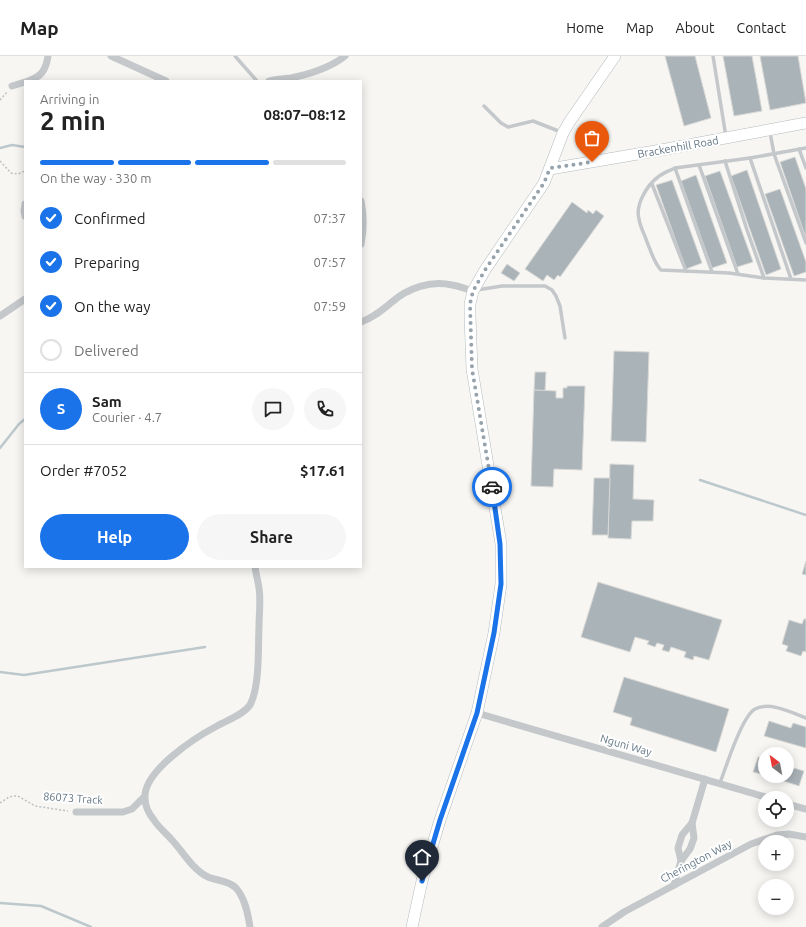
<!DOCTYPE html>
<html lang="en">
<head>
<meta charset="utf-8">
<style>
  :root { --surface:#fff; --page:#f6f6f6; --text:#222; --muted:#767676; --line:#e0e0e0; --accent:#1a73e8 }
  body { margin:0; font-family:Ubuntu,sans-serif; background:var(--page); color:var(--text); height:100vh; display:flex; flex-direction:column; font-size:15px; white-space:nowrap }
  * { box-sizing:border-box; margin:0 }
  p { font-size:13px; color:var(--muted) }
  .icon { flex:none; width:22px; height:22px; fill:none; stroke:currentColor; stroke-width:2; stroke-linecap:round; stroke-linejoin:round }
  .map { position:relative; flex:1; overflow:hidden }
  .sheet { position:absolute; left:24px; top:24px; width:338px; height:488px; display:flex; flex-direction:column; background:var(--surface); border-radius:0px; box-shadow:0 2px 10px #0003 }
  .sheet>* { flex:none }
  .needle { width:26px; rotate:328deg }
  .controls { position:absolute; left:758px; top:691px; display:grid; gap:8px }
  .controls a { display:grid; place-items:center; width:36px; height:36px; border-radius:50%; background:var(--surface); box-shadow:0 2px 10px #0003; font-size:20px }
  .pin { position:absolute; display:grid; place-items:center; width:34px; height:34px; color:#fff; margin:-41px -17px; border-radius:50% 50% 50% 0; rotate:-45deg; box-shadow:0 0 4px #0007 }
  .pin .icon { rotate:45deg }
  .courier { position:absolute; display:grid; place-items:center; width:40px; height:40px; margin:-20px; border:3px solid #1a73e8; border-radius:50%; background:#fff; color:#222; box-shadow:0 1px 5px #0007 }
  .headline em { font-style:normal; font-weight:600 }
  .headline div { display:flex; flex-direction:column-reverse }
  .headline { display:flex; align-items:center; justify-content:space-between; height:68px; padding:0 16px }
  h1 { font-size:26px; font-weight:600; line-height:30px }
  .bar { display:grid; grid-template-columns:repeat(4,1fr); gap:6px 4px; align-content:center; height:48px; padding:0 16px }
  .bar i { height:5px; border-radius:3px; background:var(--line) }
  .bar .active { background:var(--accent) }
  .bar p { grid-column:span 4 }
  .line { display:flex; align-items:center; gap:10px; padding:0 16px; border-top:1px solid var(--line) }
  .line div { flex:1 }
  .round { display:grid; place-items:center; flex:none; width:42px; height:42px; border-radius:21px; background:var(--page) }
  ol { padding:0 16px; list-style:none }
  li { display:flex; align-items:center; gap:12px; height:44px }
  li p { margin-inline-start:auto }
  li .icon { padding:4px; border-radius:50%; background:var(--accent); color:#fff; stroke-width:4 }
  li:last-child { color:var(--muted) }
  li i { width:22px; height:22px; border:2px solid var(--line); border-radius:50% }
  .primary-button { display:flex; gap:8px; margin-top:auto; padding:8px 16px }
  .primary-button a { flex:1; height:46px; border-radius:24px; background:var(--accent); color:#fff; font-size:16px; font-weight:600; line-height:46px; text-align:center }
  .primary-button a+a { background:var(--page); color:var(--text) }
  header { display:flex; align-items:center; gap:24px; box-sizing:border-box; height:56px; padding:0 20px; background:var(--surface); border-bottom:1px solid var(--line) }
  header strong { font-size:19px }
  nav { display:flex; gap:22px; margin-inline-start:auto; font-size:14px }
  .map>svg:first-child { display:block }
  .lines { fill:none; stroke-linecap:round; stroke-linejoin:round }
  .stream { stroke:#bcc8cc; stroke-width:2.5 }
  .building { fill:#aab3b8; stroke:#d8d8d6 }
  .secondary-casing { stroke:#b4babe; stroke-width:12 }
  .path { stroke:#bdc0c2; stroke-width:1.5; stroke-dasharray:2 2; stroke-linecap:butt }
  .lane { stroke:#c4c8cb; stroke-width:3.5 }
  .street { stroke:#c4c8cb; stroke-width:7 }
  .secondary { stroke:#fff; stroke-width:11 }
  .done { stroke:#97a3ac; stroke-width:4; stroke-dasharray:0 7.2 }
  .route { stroke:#1a73e8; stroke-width:5 }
  .labels { text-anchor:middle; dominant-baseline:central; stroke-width:4; stroke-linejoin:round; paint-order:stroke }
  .street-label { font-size:11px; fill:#647785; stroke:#fff }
</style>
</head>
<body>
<header>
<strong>Map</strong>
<nav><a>Home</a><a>Map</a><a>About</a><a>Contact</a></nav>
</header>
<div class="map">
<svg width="806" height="871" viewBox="0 0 806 871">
  <rect width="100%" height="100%" fill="#f7f6f3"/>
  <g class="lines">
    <!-- stream -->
    <g class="stream">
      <polyline points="0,92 12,89 25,91"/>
      <polyline points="0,392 19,368 25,363"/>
      <polyline points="700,424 806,459"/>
      <polyline points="0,616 24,619 205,591"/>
      <polyline points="0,847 41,850 91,871"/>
    </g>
  </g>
  <!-- building -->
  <g class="building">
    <polygon points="665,0 695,0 711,62 684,70"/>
    <polygon points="723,0 752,0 762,55 734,60"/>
    <polygon points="760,0 798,0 806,47 770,54"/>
    <polygon points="795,101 806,133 806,182 780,106"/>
    <polygon points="747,114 781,213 766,219 731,120"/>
    <polygon points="720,115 753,206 737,211 705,120"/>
    <polygon points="696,119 727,207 712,212 681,125"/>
    <polygon points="672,124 702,207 686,213 656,129"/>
    <polygon points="780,133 806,206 806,216 794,220 765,138"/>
    <polygon points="572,146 587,157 588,154 593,158 596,154 604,160 560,221 558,219 554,224 547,219 543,225 525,213"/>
    <polygon points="507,208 520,217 514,225 501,217"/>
    <polygon points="614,295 649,296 646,386 611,385"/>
    <polygon points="535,316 546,316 545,335 534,334"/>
    <polygon points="567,330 585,330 582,414 554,413 553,431 531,430 534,334 556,335 556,342 563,342 563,332 567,332"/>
    <polygon points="610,408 634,409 633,443 654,444 653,465 632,465 631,483 608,482"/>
    <polygon points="594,422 610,422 608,479 592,479"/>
    <polygon points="806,505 806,519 802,518"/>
    <polygon points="598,526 722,564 709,604 694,600 693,604 684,601 686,596 671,591 669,596 662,594 664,589 657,587 655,591 647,588 649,585 635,581 630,596 581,581"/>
    <polygon points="804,563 806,563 806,596 803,595 801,600 786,595 788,590 782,588 789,564 802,568"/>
    <polygon points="624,621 729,653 716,696 630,669 632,662 613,656"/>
    <polygon points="769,665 791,672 793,667 806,671 806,692 764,680"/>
    <polygon points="758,701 765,703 765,719 753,716"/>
    <polygon points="787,710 804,715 799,730 768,720 787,720"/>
  </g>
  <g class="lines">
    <!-- secondary casing -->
    <g class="secondary-casing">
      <g id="secondary">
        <polyline points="550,113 661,94 806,67"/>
        <polyline points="412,871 422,825 440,764 477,657 494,577 501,528 501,488 472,313 470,260 470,248 473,235 485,214 544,127 563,77 570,65 615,0"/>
      </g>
    </g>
    <!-- path -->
    <g class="path">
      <polyline points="0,44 7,36"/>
      <polyline points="0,105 11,117 18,118 25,115"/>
      <polyline points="0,747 9,741 14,740 18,740 35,750 68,755"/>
    </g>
    <!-- lane -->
    <g class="lane">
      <polyline points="235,0 257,25"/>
      <polyline points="713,0 726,81"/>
      <polyline points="484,50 501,67 508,71 533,65 561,76"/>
      <polyline points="770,76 774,98 806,187"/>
      <path d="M806 92 750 102 675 112C669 115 663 117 658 121 647 129 635 149 639 163 640 171 645 179 647 186 651 195 654 207 661 214L729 217 764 222 806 224"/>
      <polyline points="799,93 806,112"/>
      <polyline points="750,102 791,223"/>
      <polyline points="725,105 747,174 764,222"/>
      <polyline points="699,109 738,218"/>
      <polyline points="675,112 712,216"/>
      <polyline points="652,128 686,215"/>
      <polyline points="477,234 502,230 545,230 552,234 556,240 560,250 565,282"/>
      <path d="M720 727C726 711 742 660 755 653 769 645 793 657 806 662"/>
    </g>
    <!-- street -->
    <g class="street">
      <polyline points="111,0 166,25"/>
      <path d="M28 25C41 21 46 14 48 0"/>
      <path d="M269 25C276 23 283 23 291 22 310 18 330 12 345 0"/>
      <polyline points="12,30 25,26"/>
      <path d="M361 145C364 159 364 173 361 188"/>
      <polyline points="25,148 24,155 25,160"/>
      <polyline points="0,260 25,243"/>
      <path d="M361 266C373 262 382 254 392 246 408 232 431 224 452 229 459 230 466 233 473 235"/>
      <polyline points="477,657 769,742"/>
      <polyline points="787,748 806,753"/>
      <polyline points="76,756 123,756 132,753 144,741"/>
      <polyline points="681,805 678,792 682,779 692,767 705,723"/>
      <polyline points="674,829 681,805 690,793 694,782 692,767"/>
      <path d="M250 871C248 858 245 842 236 832 228 824 217 825 208 821 193 814 183 796 172 784 166 777 159 772 154 764 149 758 145 751 145 742 143 715 196 681 217 670 227 664 243 659 250 649 260 630 258 592 259 571 259 558 261 544 259 532 258 525 256 518 255 511"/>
      <polyline points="602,871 624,856 751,788 777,779 789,778 806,781"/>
    </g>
    <!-- secondary -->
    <use href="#secondary" class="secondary"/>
  </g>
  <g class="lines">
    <!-- done -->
    <polyline class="done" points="492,431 472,313 470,248 473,235 485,214 544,127 550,112 592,106"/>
    <!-- route -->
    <polyline class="route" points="422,825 440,764 477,657 494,577 501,528 500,488 492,431"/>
  </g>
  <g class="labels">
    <!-- street labels -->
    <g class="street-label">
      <text transform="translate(678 91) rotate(-10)">Brackenhill Road</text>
      <text transform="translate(626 689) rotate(16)">Nguni Way</text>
      <text transform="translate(73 742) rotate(4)">86073 Track</text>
      <text transform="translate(696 805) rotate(-28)">Cherington Way</text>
    </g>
  </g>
</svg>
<div class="controls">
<a><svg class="needle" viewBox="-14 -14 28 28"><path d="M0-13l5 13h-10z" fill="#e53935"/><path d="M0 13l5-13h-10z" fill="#767676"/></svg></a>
<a><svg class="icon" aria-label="locate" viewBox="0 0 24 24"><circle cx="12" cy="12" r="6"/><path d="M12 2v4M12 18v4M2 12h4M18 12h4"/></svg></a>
<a>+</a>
<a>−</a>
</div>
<div class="pin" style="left:592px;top:106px;background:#ea580c"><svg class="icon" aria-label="bag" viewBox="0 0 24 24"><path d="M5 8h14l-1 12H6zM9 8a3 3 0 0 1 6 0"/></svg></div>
<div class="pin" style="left:422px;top:825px;background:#1f2937"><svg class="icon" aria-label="home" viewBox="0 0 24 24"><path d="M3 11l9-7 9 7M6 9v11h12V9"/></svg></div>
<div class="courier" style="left:492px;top:431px"><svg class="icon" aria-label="car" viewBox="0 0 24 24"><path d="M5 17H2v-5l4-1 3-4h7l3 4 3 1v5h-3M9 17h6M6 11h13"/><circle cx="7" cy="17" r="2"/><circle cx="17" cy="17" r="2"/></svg></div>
<section class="sheet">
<div class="headline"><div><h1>2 min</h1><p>Arriving in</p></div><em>08:07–08:12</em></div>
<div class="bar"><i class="active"></i><i class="active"></i><i class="active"></i><i></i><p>On the way · 330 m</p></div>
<ol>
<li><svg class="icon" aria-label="check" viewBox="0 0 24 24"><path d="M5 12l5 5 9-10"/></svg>Confirmed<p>07:37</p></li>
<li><svg class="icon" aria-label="check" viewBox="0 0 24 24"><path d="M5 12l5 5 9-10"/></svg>Preparing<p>07:57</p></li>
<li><svg class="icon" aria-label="check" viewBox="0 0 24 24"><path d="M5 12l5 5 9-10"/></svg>On the way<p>07:59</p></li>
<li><i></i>Delivered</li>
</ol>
<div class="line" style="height:72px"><b class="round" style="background:var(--accent);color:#fff">S</b><div><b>Sam</b><p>Courier · 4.7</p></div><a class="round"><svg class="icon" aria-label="chat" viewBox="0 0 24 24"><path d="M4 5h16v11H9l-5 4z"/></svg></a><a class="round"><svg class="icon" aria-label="phone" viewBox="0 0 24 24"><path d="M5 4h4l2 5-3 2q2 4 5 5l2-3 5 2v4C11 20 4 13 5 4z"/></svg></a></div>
<div class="line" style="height:52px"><div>Order #7052</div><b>$17.61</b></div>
<div class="primary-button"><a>Help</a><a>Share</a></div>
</section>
</div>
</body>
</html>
